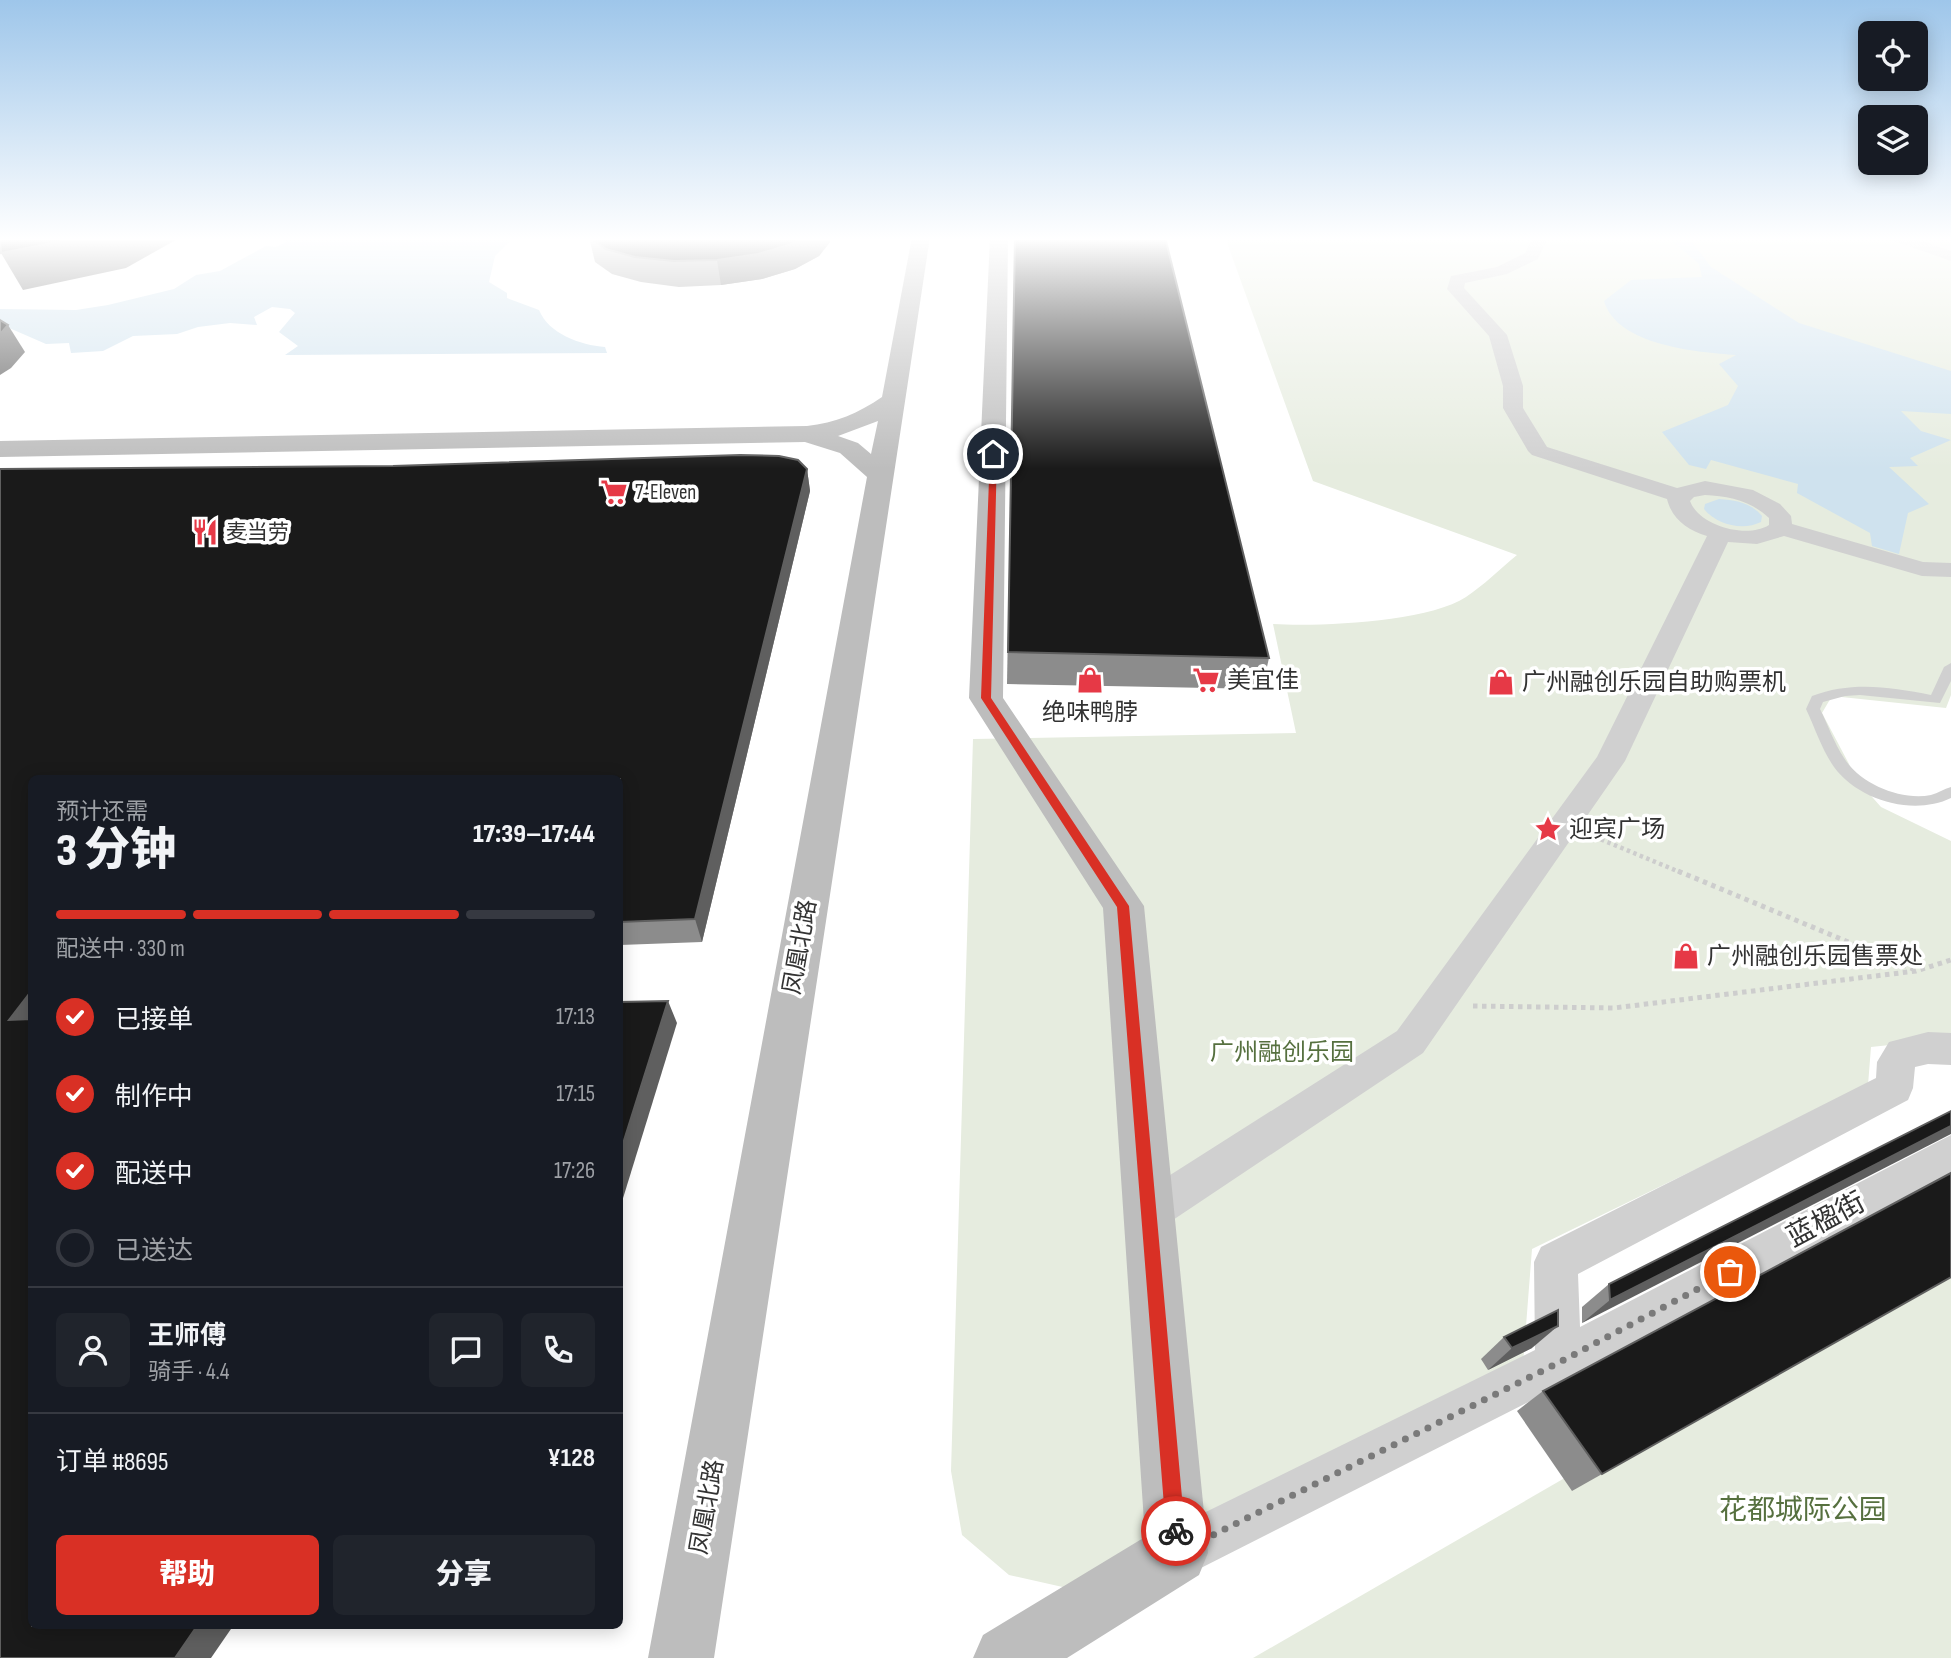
<!DOCTYPE html>
<html lang="zh">
<head>
<meta charset="utf-8">
<style>
  :root { --surface:#171b24; --page:#20242c; --text:#f1f3f6; --muted:#9ea1a6; --line:#363941; --accent:#d93025 }
  body { margin:0; font-family:"Sofia Sans Condensed","Noto Sans SC",sans-serif; background:var(--page); color:var(--text); height:100vh; display:flex; flex-direction:column; font-size:26px; white-space:nowrap }
  * { box-sizing:border-box; margin:0 }
  p { font-size:23px; color:var(--muted) }
  .icon { flex:none; width:38px; height:38px; fill:none; stroke:currentColor; stroke-width:2; stroke-linecap:round; stroke-linejoin:round }
  .map { position:relative; flex:1; overflow:hidden }
  .drawer { position:absolute; left:28px; top:775px; width:595px; height:854px; display:flex; flex-direction:column; background:var(--surface); border-radius:10px; box-shadow:0 4px 18px #0003 }
  .drawer>* { flex:none }
  .buttons { position:absolute; left:1858px; top:21px; display:grid; gap:14px }
  .buttons a { display:grid; place-items:center; width:70px; height:70px; border-radius:10px; background:var(--surface); box-shadow:0 4px 18px #0003; font-size:35px }
  .pin { position:absolute; display:grid; place-items:center; width:60px; height:60px; color:#fff; margin:-30px; border:4px solid #fff; border-radius:50%; box-shadow:0 2px 7px #0007 }
  .courier { position:absolute; display:grid; place-items:center; width:70px; height:70px; margin:-35px; border:5px solid #d93025; border-radius:50%; background:#fff; color:#222; box-shadow:0 2px 9px #0007 }
  .head em { font-style:normal; font-weight:800 }
  .head div { display:flex; flex-direction:column-reverse }
  .head { display:flex; align-items:center; justify-content:space-between; height:119px; padding:0 28px }
  h1 { font-size:46px; font-weight:800; line-height:52px }
  .bar { display:grid; grid-template-columns:repeat(4,1fr); gap:10px 7px; align-content:center; height:84px; padding:0 28px }
  .bar i { height:9px; border-radius:5px; background:var(--line) }
  .bar .on { background:var(--accent) }
  .bar p { grid-column:span 4 }
  .line { display:flex; align-items:center; gap:18px; padding:0 28px; border-top:2px solid var(--line) }
  .line div { flex:1 }
  .round { display:grid; place-items:center; flex:none; width:74px; height:74px; border-radius:10px; background:var(--page) }
  ol { padding:0 28px; list-style:none }
  li { display:flex; align-items:center; gap:21px; height:77px }
  li p { margin-inline-start:auto }
  li .icon { padding:7px; border-radius:50%; background:var(--accent); color:#fff; stroke-width:4 }
  li:last-child { color:var(--muted) }
  li i { width:38px; height:38px; border:4px solid var(--line); border-radius:50% }
  .button { display:flex; gap:14px; margin-top:auto; padding:14px 28px }
  .button a { flex:1; height:80px; border-radius:10px; background:var(--accent); color:#fff; font-size:28px; font-weight:800; line-height:80px; text-align:center }
  .button a+a { background:var(--page); color:var(--text) }
  .map>svg:first-child { display:block }
  .green { fill:#e6ecdf }
  .water { fill:#cfe2ee }
  .lines { fill:none; stroke-linecap:round; stroke-linejoin:round }
  .path-far1 { stroke:#cdcdcd; stroke-width:4.5; stroke-dasharray:3.5 3.5; stroke-linecap:butt }
  .path { stroke:#cdcdcd; stroke-width:5; stroke-dasharray:4.5 4.5; stroke-linecap:butt }
  .lane { fill:#d0d0d0; fill-rule:evenodd }
  .street { fill:#d0d0d0; fill-rule:evenodd }
  .secondary { fill:#bdbdbd; fill-rule:evenodd }
  .wall { fill:#8c8c8c }
  .shaded-wall { fill:#5f5f5f }
  .building { fill:#1a1a1a; stroke:#5f5f5f; stroke-width:2 }
  .route { fill:#d93025 }
  .done { stroke:#7a7a7a; stroke-width:7; stroke-dasharray:0 12.6 }
  .labels { text-anchor:middle; dominant-baseline:central; stroke-width:7; stroke-linejoin:round; paint-order:stroke }
  .far-poi-label { font-size:21px; fill:#333; stroke:#fff; text-anchor:start }
  .poi-label { font-size:24px; fill:#333; stroke:#fff; text-anchor:start }
  .street-label { font-size:24px; fill:#333; stroke:#fff }
  .park-label { font-size:24px; fill:#56703f; stroke:#fff }
  .near-street-label { font-size:28px; fill:#333; stroke:#fff }
  .near-park-label { font-size:28px; fill:#56703f; stroke:#fff }
</style>
</head>
<body>
<div class="map">
<svg width="1951" height="1658" viewBox="0 0 1951 1658">
  <rect width="100%" height="100%" fill="#fff"/>
  <!-- green -->
  <g class="green">
    <path d="M1225 237H1951V695L1946 708 1832 696 1822 713 1858 781 1881 807 1951 841V1044L1937 1040 1871 1047 1868 1085 1532 1249 1522 1377 1076 1590 1009 1575 962 1535 951 1471 973 739 1296 733 1273 624C1319 627 1428 622 1466 597 1484 585 1500 569 1517 555L1313 481Z"/>
    <polygon points="1951,1255 1951,1658 1253,1658"/>
  </g>
  <!-- water -->
  <g class="water">
    <path d="M283 237H514L495 256 489 282 507 293V298L539 310C549 334 580 345 605 347L607 353 285 355 298 346 279 332 295 313 290 309 272 307 254 317 257 325 230 323 198 327 177 334 133 336 103 351 71 353 69 343 46 344 0 324V309L76 310 108 305 174 289 196 275 220 271 266 246 276 247 286 242 280 238Z"/>
    <path d="M1667 237H1686L1693 243 1711 267 1799 323 1951 371V414L1901 411 1921 431 1951 440 1910 458 1918 466 1889 467 1929 504 1908 513 1899 554 1872 546 1870 533 1797 493 1798 484 1711 460 1706 469 1689 465 1662 432 1728 405 1738 386 1719 364 1736 355C1698 352 1617 346 1604 301L1631 280 1702 277 1699 264Z"/>
    <path d="M1719 499C1736 500 1751 503 1762 516L1761 522C1743 531 1717 525 1704 509L1705 504Z"/>
  </g>
  <g class="lines">
    <!-- path-far1 -->
    <polyline class="path-far1" points="1588,834 1682,873"/>
    <!-- path -->
    <g class="path">
      <polyline points="1678,871 1913,969"/>
      <polyline points="1473,1006 1614,1008 1916,971 1951,960"/>
    </g>
    <!-- lane -->
    <path class="lane" d="M1951 663V681L1940 703 1860 695 1845 696 1823 702 1820 709C1828 725 1834 743 1844 758 1860 784 1901 801 1931 795 1938 793 1944 789 1951 787V798C1914 816 1859 801 1834 767 1822 750 1815 728 1806 709L1812 696C1852 681 1890 687 1931 695L1944 667Z"/>
    <!-- street -->
    <g class="street">
      <path d="M1528 237H1545L1547 240 1538 259 1507 274 1465 283 1464 288 1507 335 1523 386V408L1547 447 1677 488 1705 481 1753 490 1780 504 1791 516 1792 524 1923 562 1951 563V577L1922 576 1784 536 1757 544 1728 542 1625 761 1423 1053 1164 1226 1149 1232 1134 1226 1128 1212 1134 1198 1397 1031 1597 757 1707 536C1687 530 1672 519 1667 499L1532 455 1528 451 1503 408V386L1489 336 1447 289 1451 276 1497 267 1525 253 1531 241ZM1705 495C1729 496 1751 501 1769 518V525C1747 539 1699 526 1690 501L1694 497Z"/>
      <polygon points="1888,237 1911,237 1951,251 1951,261 1891,240"/>
      <polygon points="1928,1032 1951,1033 1951,1065 1928,1064 1915,1067 1913,1088 1908,1100 1578,1274 1580,1327 1951,1135 1951,1175 1574,1379 1195,1571 1177,1579 1159,1571 1151,1553 1159,1535 1535,1350 1534,1262 1541,1247 1876,1078 1877,1062 1889,1042"/>
    </g>
    <!-- secondary -->
    <g class="secondary">
      <path d="M912 237H930L714 1658H648L867 477 840 453 805 442 0 457V441L807 426C835 423 859 413 882 397ZM878 421 871 454 858 443 838 436Z"/>
      <polygon points="990,237 1008,237 1003,698 1144,906 1208,1553 1199,1575 1067,1658 973,1658 983,1635 1145,1537 1103,908 969,698"/>
    </g>
  </g>
  <!-- wall -->
  <g class="wall">
    <polygon points="589,237 829,237 830,242 819,256 795,269 762,279 721,285 679,287 641,282 612,274 595,262"/>
    <polygon points="1015,237 1269,658 1262,689 1007,684"/>
    <polygon points="0,469 807,469 810,491 702,942 620,945 620,779 32,779 0,1658"/>
    <polygon points="1951,1111 1582,1323 1582,1307 1609,1284"/>
    <polygon points="1951,1277 1572,1491 1517,1411 1543,1391"/>
    <polygon points="1504,1337 1532,1348 1488,1370 1481,1359"/>
  </g>
  <!-- shaded-wall -->
  <g class="shaded-wall">
    <polygon points="83,237 181,237 126,268 23,290 1,253"/>
    <polygon points="806,237 829,237 830,242 819,256 795,269 762,279 721,285 717,260"/>
    <polygon points="8,325 25,352 11,368 0,375 0,334"/>
    <polygon points="807,469 810,491 702,942 695,919"/>
    <polygon points="32,990 32,1038 9,1020"/>
    <polygon points="668,1001 677,1023 620,1208 620,1153"/>
    <polygon points="1951,1126 1951,1134 1582,1323 1610,1300"/>
    <polygon points="1558,1326 1532,1348 1488,1370 1512,1348"/>
    <polygon points="197,1626 233,1626 211,1658 175,1658"/>
  </g>
  <!-- building -->
  <g class="building">
    <polygon points="0,237 83,237 1,253"/>
    <polygon points="589,237 806,237 792,244 758,254 717,260 674,261 635,257 606,249"/>
    <polygon points="1015,237 1165,237 1269,658 1008,652"/>
    <polygon points="0,320 8,325 0,334"/>
    <polygon points="740,455 779,456 798,460 807,469 695,919 620,922 620,779 32,779 32,990 9,1020 32,1019 32,1626 197,1626 175,1658 0,1658 0,469 393,466"/>
    <polygon points="668,1001 620,1153 620,1002"/>
    <polygon points="1951,1111 1951,1126 1610,1300 1609,1284"/>
    <polygon points="1951,1173 1951,1277 1602,1474 1543,1391"/>
    <polygon points="1558,1310 1558,1326 1512,1348 1504,1337"/>
  </g>
  <!-- sky -->
  <linearGradient id="sky" x2="0" y2="1"><stop stop-color="#9ec6ea"/><stop offset="0.51" stop-color="#fff"/><stop offset="1" stop-color="#fff" stop-opacity="0"/></linearGradient>
  <rect width="1951" height="469" fill="url(#sky)"/>
  <!-- route -->
  <polygon class="route" points="990,452 997,454 991,698 1129,906 1185,1531 1182,1538 1176,1540 1169,1538 1166,1531 1117,907 981,698"/>
  <g class="lines">
    <!-- done -->
    <polyline class="done" points="1176,1531 1177,1553 1558,1363 1730,1272"/>
  </g>
  <!-- icons -->
  <defs>
    <g id="supermarket-bare" transform="scale(2.1)"><path d="M-6-5.5h2.5l.6 2H6L4.5 2H-2.5L-4.4-4H-6ZM-1.5 3.2a1.3 1.3 0 1 0 .1 0ZM3 3.2a1.3 1.3 0 1 0 .1 0Z" fill="#e63946" stroke="#fff" stroke-width="2.5" paint-order="stroke"/></g>
    <g id="restaurant-bare" transform="scale(2.1)"><path d="M-5-6h1v4h1v-4h1v4h1v-4h1v5L-1.5 .5V6h-2V.5L-5-1ZM5-6V6H3V1.5H1.5Q1.5-4 5-6Z" fill="#e63946" stroke="#fff" stroke-width="2.5" paint-order="stroke"/></g>
    <g id="shop-bare" transform="scale(2.1)"><path d="M-5-2.5h2.3a2.7 3.5 0 0 1 5.4 0H5L5.5 6h-11ZM-1.5-2.5h3a1.5 2.3 0 0 0-3 0Z" fill="#e63946" stroke="#fff" stroke-width="2.5" paint-order="stroke"/></g>
    <g id="sight-bare" transform="scale(2.1)"><path d="M0-6L1.8-2.2L6-1.7L2.9 1.2L3.7 5.4L0 3.3L-3.7 5.4L-2.9 1.2L-6-1.7L-1.8-2.2Z" fill="#e63946" stroke="#fff" stroke-width="2.5" paint-order="stroke"/></g>
  </defs>
  <g fill-rule="evenodd">
    <use href="#supermarket-bare" x="614" y="492"/>
    <use href="#restaurant-bare" x="205" y="532"/>
    <use href="#shop-bare" x="1090" y="680"/>
    <use href="#supermarket-bare" x="1206" y="680"/>
    <use href="#shop-bare" x="1501" y="682"/>
    <use href="#sight-bare" x="1548" y="829"/>
    <use href="#shop-bare" x="1686" y="956"/>
  </g>
  <g class="labels">
    <!-- far-poi labels -->
    <g class="far-poi-label">
      <text x="635" y="492">7-Eleven</text>
      <text x="226" y="532">麦当劳</text>
    </g>
    <!-- poi labels -->
    <g class="poi-label">
      <text x="1227" y="680">美宜佳</text>
      <text x="1522" y="682">广州融创乐园自助购票机</text>
      <text x="1090" y="712" text-anchor="middle">绝味鸭脖</text>
      <text x="1569" y="829">迎宾广场</text>
      <text x="1707" y="956">广州融创乐园售票处</text>
    </g>
    <!-- street labels -->
    <g class="street-label">
      <text transform="translate(800 947) rotate(-80)">凤凰北路</text>
      <text transform="translate(707 1507) rotate(-80)">凤凰北路</text>
    </g>
    <!-- park labels -->
    <g class="park-label">
      <text x="1282" y="1052">广州融创乐园</text>
    </g>
    <!-- near-street labels -->
    <g class="near-street-label">
      <text transform="translate(1826 1220) rotate(-28)">蓝楹街</text>
    </g>
    <!-- near-park labels -->
    <g class="near-park-label">
      <text x="1803" y="1510">花都城际公园</text>
    </g>
  </g>
</svg>
<div class="buttons">
<a><svg class="icon" aria-label="locate" viewBox="0 0 24 24"><circle cx="12" cy="12" r="6"/><path d="M12 2v4M12 18v4M2 12h4M18 12h4"/></svg></a>
<a><svg class="icon" aria-label="layers" viewBox="0 0 24 24"><path d="M12 4l9 5-9 5-9-5zM3 14l9 5 9-5"/></svg></a>
</div>
<div class="pin" style="left:1730px;top:1272px;background:#ea580c"><svg class="icon" aria-label="bag" viewBox="0 0 24 24"><path d="M5 8h14l-1 12H6zM9 8a3 3 0 0 1 6 0"/></svg></div>
<div class="pin" style="left:993px;top:454px;background:#1f2937"><svg class="icon" aria-label="home" viewBox="0 0 24 24"><path d="M3 11l9-7 9 7M6 9v11h12V9"/></svg></div>
<div class="courier" style="left:1176px;top:1531px"><svg class="icon" aria-label="bike" viewBox="0 0 24 24"><circle cx="6" cy="16" r="4"/><circle cx="18" cy="16" r="4"/><path d="M6 16l4-8h5l3 8M10 8l3 8H6M13 5h3"/></svg></div>
<section class="drawer">
<div class="head"><div><h1>3 分钟</h1><p>预计还需</p></div><em>17:39–17:44</em></div>
<div class="bar"><i class="on"></i><i class="on"></i><i class="on"></i><i></i><p>配送中 · 330 m</p></div>
<ol>
<li><svg class="icon" aria-label="check" viewBox="0 0 24 24"><path d="M5 12l5 5 9-10"/></svg>已接单<p>17:13</p></li>
<li><svg class="icon" aria-label="check" viewBox="0 0 24 24"><path d="M5 12l5 5 9-10"/></svg>制作中<p>17:15</p></li>
<li><svg class="icon" aria-label="check" viewBox="0 0 24 24"><path d="M5 12l5 5 9-10"/></svg>配送中<p>17:26</p></li>
<li><i></i>已送达</li>
</ol>
<div class="line" style="height:126px"><a class="round"><svg class="icon" aria-label="person" viewBox="0 0 24 24"><circle cx="12" cy="8" r="4"/><path d="M4 21q1-7 8-7t8 7"/></svg></a><div><b>王师傅</b><p>骑手 · 4.4</p></div><a class="round"><svg class="icon" aria-label="chat" viewBox="0 0 24 24"><path d="M4 5h16v11H9l-5 4z"/></svg></a><a class="round"><svg class="icon" aria-label="phone" viewBox="0 0 24 24"><path d="M5 4h4l2 5-3 2q2 4 5 5l2-3 5 2v4C11 20 4 13 5 4z"/></svg></a></div>
<div class="line" style="height:91px"><div>订单 #8695</div><b>¥128</b></div>
<div class="button"><a>帮助</a><a>分享</a></div>
</section>
</div>
</body>
</html>
